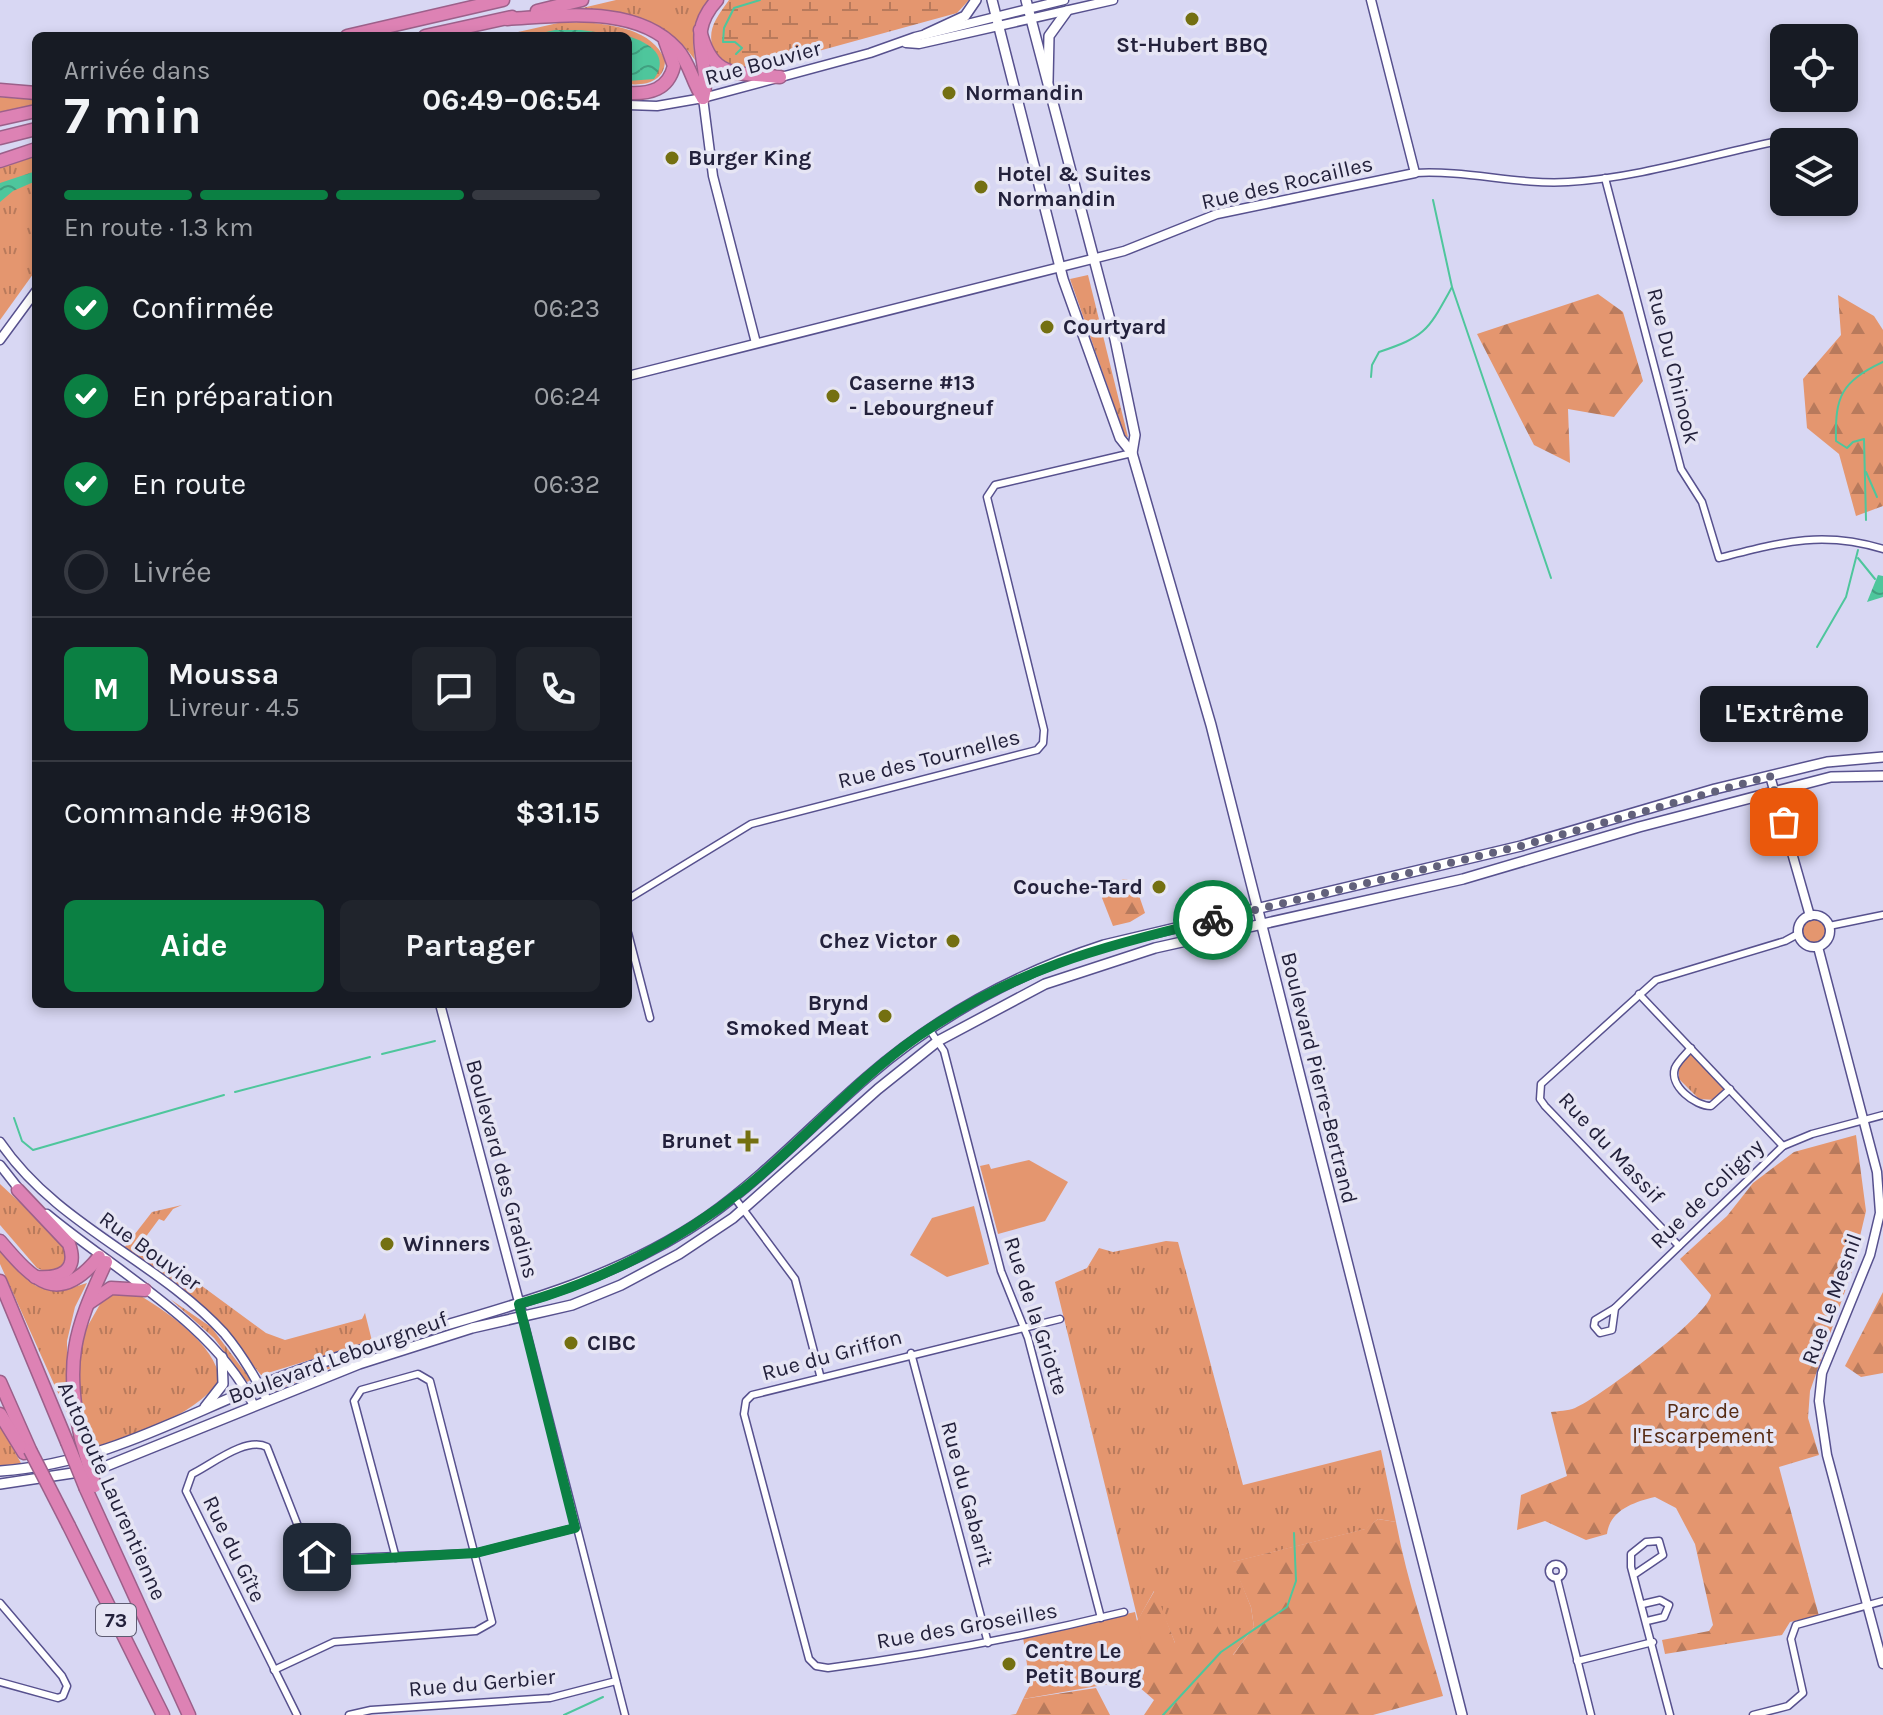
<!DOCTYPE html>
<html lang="fr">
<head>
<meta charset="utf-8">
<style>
  :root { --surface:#171b24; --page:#20242c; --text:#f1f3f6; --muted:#9ea1a6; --line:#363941; --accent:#0b8043 }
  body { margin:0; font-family:Karla,sans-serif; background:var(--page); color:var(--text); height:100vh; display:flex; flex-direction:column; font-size:30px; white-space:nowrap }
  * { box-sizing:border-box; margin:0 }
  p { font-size:26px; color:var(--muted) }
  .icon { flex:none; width:44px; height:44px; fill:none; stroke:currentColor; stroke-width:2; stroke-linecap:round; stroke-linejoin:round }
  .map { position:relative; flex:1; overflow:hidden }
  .sheet { position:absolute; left:32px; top:32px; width:600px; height:976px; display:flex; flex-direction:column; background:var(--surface); border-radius:12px; box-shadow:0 4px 12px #0003 }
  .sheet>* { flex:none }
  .controls { position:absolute; left:1770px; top:24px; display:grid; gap:16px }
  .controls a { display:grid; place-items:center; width:88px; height:88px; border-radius:12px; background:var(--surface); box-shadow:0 4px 12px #0003; font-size:40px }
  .pin { position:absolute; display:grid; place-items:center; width:68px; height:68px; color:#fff; margin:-34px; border-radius:16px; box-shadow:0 4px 12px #0006 }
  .courier { position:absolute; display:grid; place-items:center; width:80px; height:80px; margin:-40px; border:6px solid #0b8043; border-radius:50%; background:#fff; color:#222; box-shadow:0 2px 10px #0007 }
  .bubble { position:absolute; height:56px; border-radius:12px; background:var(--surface); box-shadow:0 4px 12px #0003; font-size:26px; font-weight:700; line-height:56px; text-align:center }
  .summary em { font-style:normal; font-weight:700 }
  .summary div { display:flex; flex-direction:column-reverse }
  .summary { display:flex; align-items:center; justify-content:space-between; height:136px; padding:0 32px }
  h1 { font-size:52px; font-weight:700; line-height:60px }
  .bar { display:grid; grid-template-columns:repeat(4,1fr); gap:12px 8px; align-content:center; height:96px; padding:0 32px }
  .bar i { height:10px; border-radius:6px; background:var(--line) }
  .bar .selected { background:var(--accent) }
  .bar p { grid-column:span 4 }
  .line { display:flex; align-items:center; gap:20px; padding:0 32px; border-top:2px solid var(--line) }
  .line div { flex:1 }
  .round { display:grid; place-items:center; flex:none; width:84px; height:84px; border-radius:12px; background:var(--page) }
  ol { padding:0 32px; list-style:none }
  li { display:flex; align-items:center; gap:24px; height:88px }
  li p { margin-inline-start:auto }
  li .icon { padding:8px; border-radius:50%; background:var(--accent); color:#fff; stroke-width:4 }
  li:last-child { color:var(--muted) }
  li i { width:44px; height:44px; border:4px solid var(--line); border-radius:50% }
  .primary-button { display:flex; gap:16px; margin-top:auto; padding:16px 32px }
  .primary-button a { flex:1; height:92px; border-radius:12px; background:var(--accent); color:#fff; font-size:32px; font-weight:700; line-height:92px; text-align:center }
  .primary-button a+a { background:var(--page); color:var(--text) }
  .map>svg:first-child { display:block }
  .grass { fill:url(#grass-tufts) }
  .forest { fill:url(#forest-firs) }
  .wetland { fill:url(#wetland-marsh) }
  .green { fill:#e4966f }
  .water { fill:url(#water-waves) }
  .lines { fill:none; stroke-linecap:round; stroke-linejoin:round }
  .stream { stroke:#4ec69c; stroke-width:2 }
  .minor-casing { stroke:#57518e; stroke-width:9 }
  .tertiary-casing { stroke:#57518e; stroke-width:11 }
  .secondary-casing { stroke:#57518e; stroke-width:12 }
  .motorway-casing { stroke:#9c608a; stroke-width:15 }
  .minor { stroke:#fff; stroke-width:6 }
  .tertiary { stroke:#fff; stroke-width:8 }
  .secondary { stroke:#fff; stroke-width:9 }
  .motorway { stroke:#dd82b4; stroke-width:12 }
  .motorway-bridge-casing { stroke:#9c608a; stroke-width:15; stroke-linecap:butt }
  .motorway-bridge { stroke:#dd82b4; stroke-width:12 }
  .done { stroke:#62617b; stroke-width:8; stroke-dasharray:0 14.4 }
  .route { stroke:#0b8043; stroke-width:10 }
  .poi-dot { fill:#747011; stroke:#e6e5f4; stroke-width:3 }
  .labels { text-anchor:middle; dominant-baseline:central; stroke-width:7; stroke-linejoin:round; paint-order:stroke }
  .shield { fill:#e6e5f4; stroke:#5e5c72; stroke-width:2 }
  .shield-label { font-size:20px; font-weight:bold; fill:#23213b }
  .poi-label { font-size:22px; font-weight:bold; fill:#23213b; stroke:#e6e5f4; text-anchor:start }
  .street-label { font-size:22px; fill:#23213b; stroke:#e6e5f4 }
  .park-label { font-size:22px; fill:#572b13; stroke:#e6e5f4 }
</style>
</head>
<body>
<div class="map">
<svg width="1883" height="1715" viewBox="0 0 1883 1715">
  <defs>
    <pattern id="grass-tufts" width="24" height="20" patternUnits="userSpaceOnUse" patternTransform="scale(2)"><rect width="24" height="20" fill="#e4966f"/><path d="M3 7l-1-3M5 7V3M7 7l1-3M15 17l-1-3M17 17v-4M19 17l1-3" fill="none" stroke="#b87a5c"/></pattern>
    <pattern id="forest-firs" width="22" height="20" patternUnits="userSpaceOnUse" patternTransform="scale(2)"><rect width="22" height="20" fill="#e4966f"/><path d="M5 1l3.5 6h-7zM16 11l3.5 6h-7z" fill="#b87a5c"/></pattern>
    <pattern id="wetland-marsh" width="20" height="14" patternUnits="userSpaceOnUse" patternTransform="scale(2)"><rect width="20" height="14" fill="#e4966f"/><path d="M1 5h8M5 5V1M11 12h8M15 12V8" fill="none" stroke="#b87a5c"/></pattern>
    <pattern id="water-waves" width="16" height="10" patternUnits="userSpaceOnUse" patternTransform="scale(2)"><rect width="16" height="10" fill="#4ec69c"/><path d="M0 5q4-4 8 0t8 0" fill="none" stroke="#40a080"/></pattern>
  </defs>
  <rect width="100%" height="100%" fill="#d8d7f3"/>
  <!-- grass -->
  <g class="grass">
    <path d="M616 0H708C693 19 692 37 695 60 667 19 626 11 578 9Z"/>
    <path d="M584 22C614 25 652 29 665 60 665 81 646 86 628 84V36H500L558 23Z"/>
    <polygon points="0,97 36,100 36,104 0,112"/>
    <polygon points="36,156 36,270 0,320 0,168"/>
    <polygon points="1088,275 1128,437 1125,436 1070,279"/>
    <polygon points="1691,1054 1726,1089 1716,1100 1699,1099 1679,1079 1679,1066"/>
    <polygon points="0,1184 59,1239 68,1253 60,1269 46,1272 37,1268 0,1225"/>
    <polygon points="182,1205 173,1209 164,1221 159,1219 142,1242 266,1333 285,1340 362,1319 365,1313 372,1341 261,1375 211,1313 124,1248 152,1212"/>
    <polygon points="1166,1241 1178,1242 1243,1485 1381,1450 1396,1522 1378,1519 1366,1529 1233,1562 1251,1607 1254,1627 1232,1656 1175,1643 1154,1591 1138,1620 1055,1282 1087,1268 1099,1248 1113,1252"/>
    <polygon points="0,1248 36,1286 61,1291 87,1283 75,1307 67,1341 67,1413 0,1264"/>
    <path d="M134 1292C165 1310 216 1344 220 1381 190 1418 133 1436 89 1452L76 1382 82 1336 103 1299 109 1294Z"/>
    <polygon points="170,1299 211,1327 251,1380 247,1382 214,1338"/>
    <polygon points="380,1348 270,1393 267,1388"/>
    <polygon points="0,1425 22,1465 0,1466"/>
  </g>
  <!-- forest -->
  <g class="forest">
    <polygon points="1598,294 1623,312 1643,381 1614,417 1568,409 1570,463 1534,445 1477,334"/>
    <polygon points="1838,295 1874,316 1883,330 1883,506 1856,516 1839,454 1807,428 1803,379 1841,335"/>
    <polygon points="1123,879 1134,881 1145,913 1130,922 1113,926 1102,898 1106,890"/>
    <path d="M1856 1135 1866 1211 1851 1274 1810 1391 1808 1418 1819 1455 1779 1467 1819 1616 1790 1622 1782 1635 1665 1654 1662 1640 1709 1631 1713 1625 1695 1544 1676 1508 1655 1497C1634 1502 1610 1510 1607 1534L1586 1540 1545 1521 1517 1530 1521 1495 1567 1476 1551 1412C1558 1411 1568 1411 1575 1408 1599 1398 1708 1316 1711 1295L1680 1259 1727 1216 1753 1183 1794 1152Z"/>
    <polygon points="1883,1292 1883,1373 1861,1377 1845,1366"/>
    <path d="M1378 1519 1396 1522C1407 1581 1427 1638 1443 1696L1373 1715H1144L1154 1700 1131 1680 1134 1626 1155 1590 1175 1643 1215 1622 1233 1655 1254 1627 1251 1607 1232 1562 1365 1529Z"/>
    <polygon points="1096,1688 1110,1715 1010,1715 1016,1714 1023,1699"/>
  </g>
  <!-- wetland -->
  <path class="wetland" d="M729 0H969L957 13 760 67 739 68 716 57C705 32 714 21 729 0Z"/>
  <!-- green -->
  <g class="green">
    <circle cx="1814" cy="932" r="16"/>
    <polygon points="1029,1160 1068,1182 1045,1221 998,1234 980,1166 989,1164 991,1169"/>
    <polygon points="974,1206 989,1264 947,1277 910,1255 932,1218"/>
    <polygon points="1135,1612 1149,1677 1023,1699 1030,1685 1023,1637"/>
  </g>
  <!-- water -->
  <g class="water">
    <polygon points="555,30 581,30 626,36 528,36"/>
    <path d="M628 36C650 43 670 56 654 79L628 81Z"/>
    <polygon points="36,171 36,181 13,191 0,202 0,183"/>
    <polygon points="1878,575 1883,576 1883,597 1867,602"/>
  </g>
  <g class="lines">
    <!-- stream -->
    <g class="stream">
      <polyline points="736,54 742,48 735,42 723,42 724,28 734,8 760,0"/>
      <polyline points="1433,200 1452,287 1551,578"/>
      <path d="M1371 377 1372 365 1379 352C1427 336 1428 330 1452 287"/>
      <polyline points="1866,472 1877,497"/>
      <path d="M1866 520 1864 439 1853 442 1847 448 1836 441C1835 396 1841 382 1883 362"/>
      <polyline points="1858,558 1875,579"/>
      <polyline points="1817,647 1846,597 1858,550"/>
      <polyline points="382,1054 435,1041"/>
      <polyline points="235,1092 370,1057"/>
      <polyline points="14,1118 22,1141 33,1150 224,1095"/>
      <polyline points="564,1715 603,1697"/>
      <polyline points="1163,1715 1221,1652 1287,1607 1296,1581 1294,1533"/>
    </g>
    <!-- minor casing -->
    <g class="minor-casing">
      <g id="minor">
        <path d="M1415 173C1467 170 1517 185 1568 182 1638 178 1710 155 1778 141"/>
        <path d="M1605 178 1681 469 1702 502 1719 558C1779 543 1821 530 1883 549"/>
        <polyline points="628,899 751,824 1037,750 1043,743 1044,730 987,497 995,485 1132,453"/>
        <polyline points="1829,926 1883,915"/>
        <polyline points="628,933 650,1018"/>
        <polyline points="1639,994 1783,1146"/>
        <polyline points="929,1029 944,1051 1001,1271 1028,1338 1101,1618"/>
        <path d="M1691 1048C1686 1054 1678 1061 1675 1068 1669 1086 1695 1106 1711 1106L1730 1089"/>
        <polyline points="734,1197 795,1279 820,1375"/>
        <polyline points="1679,1246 1545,1106 1540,1099 1541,1084 1656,980 1785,941 1798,934"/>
        <polyline points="1615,1308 1783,1146 1812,1134 1883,1115"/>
        <polygon points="1615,1308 1612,1330 1600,1333 1594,1326 1595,1320"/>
        <polyline points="523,1317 625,1715"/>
        <path d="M1060 1319 752 1395 746 1401 744 1414 809 1659 816 1666 828 1668C928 1655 1026 1636 1124 1612"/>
        <polyline points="911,1353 988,1643"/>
        <circle cx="1556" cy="1571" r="7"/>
        <polyline points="1635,1574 1663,1555 1659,1541 1646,1542 1631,1554 1631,1567 1670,1715"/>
        <polyline points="1557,1578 1591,1715"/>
        <polyline points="0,1603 62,1676 67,1686 63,1696 58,1698 0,1682"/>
        <polyline points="1643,1604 1660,1600 1669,1605 1664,1617 1647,1621"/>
        <polyline points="1577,1661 1653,1642"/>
        <polyline points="274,1670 334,1642 476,1631 492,1622 430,1381 418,1374 361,1390 354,1401 396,1558"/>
        <path d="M297 1715 186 1491 192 1474C211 1465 246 1436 267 1447L305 1544 323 1559 476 1553 575 1528"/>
        <polyline points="349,1715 371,1710 550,1698 616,1681"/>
        <polyline points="1753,1715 1788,1706 1803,1693 1791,1639 1796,1625 1883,1601"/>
      </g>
    </g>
    <!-- tertiary casing -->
    <g class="tertiary-casing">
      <g id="tertiary">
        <polyline points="906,43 919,44 1113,0"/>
        <polyline points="703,98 713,176 756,343"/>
        <polyline points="628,105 657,106 703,98 870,53 915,37 1064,0"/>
        <polyline points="0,340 36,291"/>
        <polyline points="628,376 1124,251 1217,214 1415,173 1371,0"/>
        <polyline points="1770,776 1810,916"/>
        <circle cx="1814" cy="931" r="16"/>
        <polyline points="1818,947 1877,1172 1880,1213 1870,1255 1822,1373 1819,1401 1827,1455 1883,1664"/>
        <polyline points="440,1004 523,1317"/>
        <path d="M0 1142C57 1226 157 1260 224 1333 241 1353 255 1377 267 1400"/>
        <polyline points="0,1165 22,1193"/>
        <path d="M47 1214C114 1270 217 1326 254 1406"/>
      </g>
    </g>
    <!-- secondary casing -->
    <g class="secondary-casing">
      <g id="secondary">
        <polyline points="992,0 1063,279 1120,438 1132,453 1211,725 1462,1715"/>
        <polyline points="1026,0 1115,339 1135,435 1132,453"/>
        <polyline points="926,34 965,16 976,0"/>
        <polyline points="1048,81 1049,36 1067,11"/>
        <polyline points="205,1407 223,1384 222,1357"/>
        <path d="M0 1471C113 1463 196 1407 300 1370 436 1321 585 1301 707 1217 765 1176 813 1124 866 1078 936 1017 1017 973 1104 945L1521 846 1715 789 1827 762 1883 757"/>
        <polyline points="0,1484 99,1469 359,1364 472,1328 572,1305 621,1285 679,1254 733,1218 878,1089 938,1041 1045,984 1155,948 1463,879 1639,827 1831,777 1883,776"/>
      </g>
    </g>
    <!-- motorway casing -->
    <g class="motorway-casing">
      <g id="motorway">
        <polyline points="537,11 582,0"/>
        <path d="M507 19C561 16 636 4 677 49 690 63 692 82 703 98"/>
        <path d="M700 30C712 80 736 72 780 77"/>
        <polyline points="347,36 503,0"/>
        <polyline points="425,36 512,17"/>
        <polyline points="0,90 36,93"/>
        <path d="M628 93C650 94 668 90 674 66L665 41"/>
        <path d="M703 98C713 62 683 37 717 0"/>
        <polyline points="0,119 36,111"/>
        <polyline points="0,138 36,129"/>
        <polyline points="0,161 36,149"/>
        <path d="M18 1190 69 1244C79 1272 59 1279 35 1277"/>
        <path d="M0 1241C34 1281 58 1307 99 1257"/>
        <polyline points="0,1281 67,1442"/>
        <polyline points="89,1303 111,1288 145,1290"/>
        <polyline points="0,1382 30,1450"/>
        <polyline points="0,1414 24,1453"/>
        <path d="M81 1439C65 1361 73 1333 106 1262"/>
        <polyline points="86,1489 189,1715"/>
        <polyline points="69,1526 163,1715"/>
      </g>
    </g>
    <!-- minor -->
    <use href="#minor" class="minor"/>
    <!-- tertiary -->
    <use href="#tertiary" class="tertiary"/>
    <!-- secondary -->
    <use href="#secondary" class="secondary"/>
    <!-- motorway -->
    <use href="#motorway" class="motorway"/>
    <!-- motorway-bridge casing -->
    <g class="motorway-bridge-casing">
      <g id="motorway-bridge">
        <polyline points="81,1439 95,1486"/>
        <polyline points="67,1442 86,1489"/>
        <polyline points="30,1450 69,1526"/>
      </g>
    </g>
    <!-- motorway-bridge -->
    <use href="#motorway-bridge" class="motorway-bridge"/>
  </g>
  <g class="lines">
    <!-- done -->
    <polyline class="done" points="1213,920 1521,846 1770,776 1784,822"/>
    <!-- route -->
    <path class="route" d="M317 1557 333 1561 476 1553 575 1528 519 1304C600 1282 679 1241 744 1189 804 1141 854 1081 917 1037 1013 970 1101 946 1213 920"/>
  </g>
  <!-- markers -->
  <g class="poi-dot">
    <circle cx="1192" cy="19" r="8"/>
    <circle cx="949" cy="93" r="8"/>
    <circle cx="672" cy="158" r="8"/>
    <circle cx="981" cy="187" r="8"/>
    <circle cx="1047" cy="327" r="8"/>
    <circle cx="833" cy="396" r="8"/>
    <circle cx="1159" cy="887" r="8"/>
    <circle cx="953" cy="941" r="8"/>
    <circle cx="885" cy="1016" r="8"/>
    <path d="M744 1129h8v8h8v8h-8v8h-8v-8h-8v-8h8z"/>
    <circle cx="387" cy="1244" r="8"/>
    <circle cx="571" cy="1343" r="8"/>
    <circle cx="1009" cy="1664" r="8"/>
  </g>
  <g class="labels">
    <!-- shield labels -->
    <rect class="shield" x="96" y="1604" width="40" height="32" rx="6"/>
    <g class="shield-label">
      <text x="116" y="1620">73</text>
    </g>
    <!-- poi labels -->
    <g class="poi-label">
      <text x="1192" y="45" text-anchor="middle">St-Hubert BBQ</text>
      <text x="965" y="93">Normandin</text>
      <text x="688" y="158">Burger King</text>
      <text x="997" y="174">Hotel &amp; Suites<tspan x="997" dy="25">Normandin</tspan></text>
      <text x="1063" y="327">Courtyard</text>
      <text x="849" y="383">Caserne #13<tspan x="849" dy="25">- Lebourgneuf</tspan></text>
      <text x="1143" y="887" text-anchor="end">Couche-Tard</text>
      <text x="937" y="941" text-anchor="end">Chez Victor</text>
      <text x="869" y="1003" text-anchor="end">Brynd<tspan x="869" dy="25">Smoked Meat</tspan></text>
      <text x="732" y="1141" text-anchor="end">Brunet</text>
      <text x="403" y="1244">Winners</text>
      <text x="587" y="1343">CIBC</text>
      <text x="1025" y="1651">Centre Le<tspan x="1025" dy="25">Petit Bourg</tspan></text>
    </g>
    <!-- street labels -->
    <g class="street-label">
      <text transform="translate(763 63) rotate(-15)">Rue Bouvier</text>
      <text transform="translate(1287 183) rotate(-13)">Rue des Rocailles</text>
      <text transform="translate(1673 366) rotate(76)">Rue Du Chinook</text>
      <text transform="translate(929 759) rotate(-14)">Rue des Tournelles</text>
      <text transform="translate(1319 1078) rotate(76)">Boulevard Pierre-Bertrand</text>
      <text transform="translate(1611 1148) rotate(47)">Rue du Massif</text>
      <text transform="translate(502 1169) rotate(75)">Boulevard des Gradins</text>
      <text transform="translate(1707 1194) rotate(-44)">Rue de Coligny</text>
      <text transform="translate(150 1251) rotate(36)">Rue Bouvier</text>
      <text transform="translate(1832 1299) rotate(-70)">Rue Le Mesnil</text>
      <text transform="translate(1036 1316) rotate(72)">Rue de la Griotte</text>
      <text transform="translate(832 1355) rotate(-15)">Rue du Griffon</text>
      <text transform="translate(338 1358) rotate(-20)">Boulevard Lebourgneuf</text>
      <text transform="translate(112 1491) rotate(66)">Autoroute Laurentienne</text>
      <text transform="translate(967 1494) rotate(75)">Rue du Gabarit</text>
      <text transform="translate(234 1549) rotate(64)">Rue du Gîte</text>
      <text transform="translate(967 1626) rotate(-10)">Rue des Groseilles</text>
      <text transform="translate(482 1683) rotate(-5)">Rue du Gerbier</text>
    </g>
    <!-- park labels -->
    <g class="park-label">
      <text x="1703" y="1411">Parc de<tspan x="1703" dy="25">l'Escarpement</tspan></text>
    </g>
  </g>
</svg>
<div class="controls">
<a><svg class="icon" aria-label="locate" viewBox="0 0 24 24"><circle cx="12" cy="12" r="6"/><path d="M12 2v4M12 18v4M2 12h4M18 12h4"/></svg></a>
<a><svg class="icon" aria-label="layers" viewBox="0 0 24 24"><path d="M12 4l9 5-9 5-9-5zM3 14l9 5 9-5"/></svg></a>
</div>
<div class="pin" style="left:1784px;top:822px;background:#ea580c"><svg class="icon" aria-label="bag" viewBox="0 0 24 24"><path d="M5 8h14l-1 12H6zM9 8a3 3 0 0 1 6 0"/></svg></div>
<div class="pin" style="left:317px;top:1557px;background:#1f2937"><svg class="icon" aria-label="home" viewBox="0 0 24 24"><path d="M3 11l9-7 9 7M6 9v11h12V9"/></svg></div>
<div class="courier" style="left:1213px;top:920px"><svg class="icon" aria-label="bike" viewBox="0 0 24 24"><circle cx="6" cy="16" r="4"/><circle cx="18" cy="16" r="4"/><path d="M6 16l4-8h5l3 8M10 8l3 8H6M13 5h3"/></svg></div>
<div class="bubble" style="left:1700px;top:686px;width:168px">L'Extrême</div>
<section class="sheet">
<div class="summary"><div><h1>7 min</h1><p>Arrivée dans</p></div><em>06:49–06:54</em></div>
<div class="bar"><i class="selected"></i><i class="selected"></i><i class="selected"></i><i></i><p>En route · 1.3 km</p></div>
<ol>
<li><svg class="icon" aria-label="check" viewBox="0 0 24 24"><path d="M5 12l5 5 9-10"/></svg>Confirmée<p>06:23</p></li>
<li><svg class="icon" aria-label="check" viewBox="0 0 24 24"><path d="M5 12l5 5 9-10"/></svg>En préparation<p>06:24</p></li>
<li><svg class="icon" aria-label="check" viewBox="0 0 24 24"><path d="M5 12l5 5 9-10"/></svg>En route<p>06:32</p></li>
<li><i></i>Livrée</li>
</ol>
<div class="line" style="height:144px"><b class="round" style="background:var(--accent);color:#fff">M</b><div><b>Moussa</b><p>Livreur · 4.5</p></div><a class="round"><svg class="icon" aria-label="chat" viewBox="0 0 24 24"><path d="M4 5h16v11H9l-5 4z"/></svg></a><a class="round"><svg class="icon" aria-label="phone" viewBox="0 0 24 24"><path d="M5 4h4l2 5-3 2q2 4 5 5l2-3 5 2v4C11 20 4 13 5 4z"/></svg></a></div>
<div class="line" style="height:104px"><div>Commande #9618</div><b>$31.15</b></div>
<div class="primary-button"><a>Aide</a><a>Partager</a></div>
</section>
</div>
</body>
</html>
